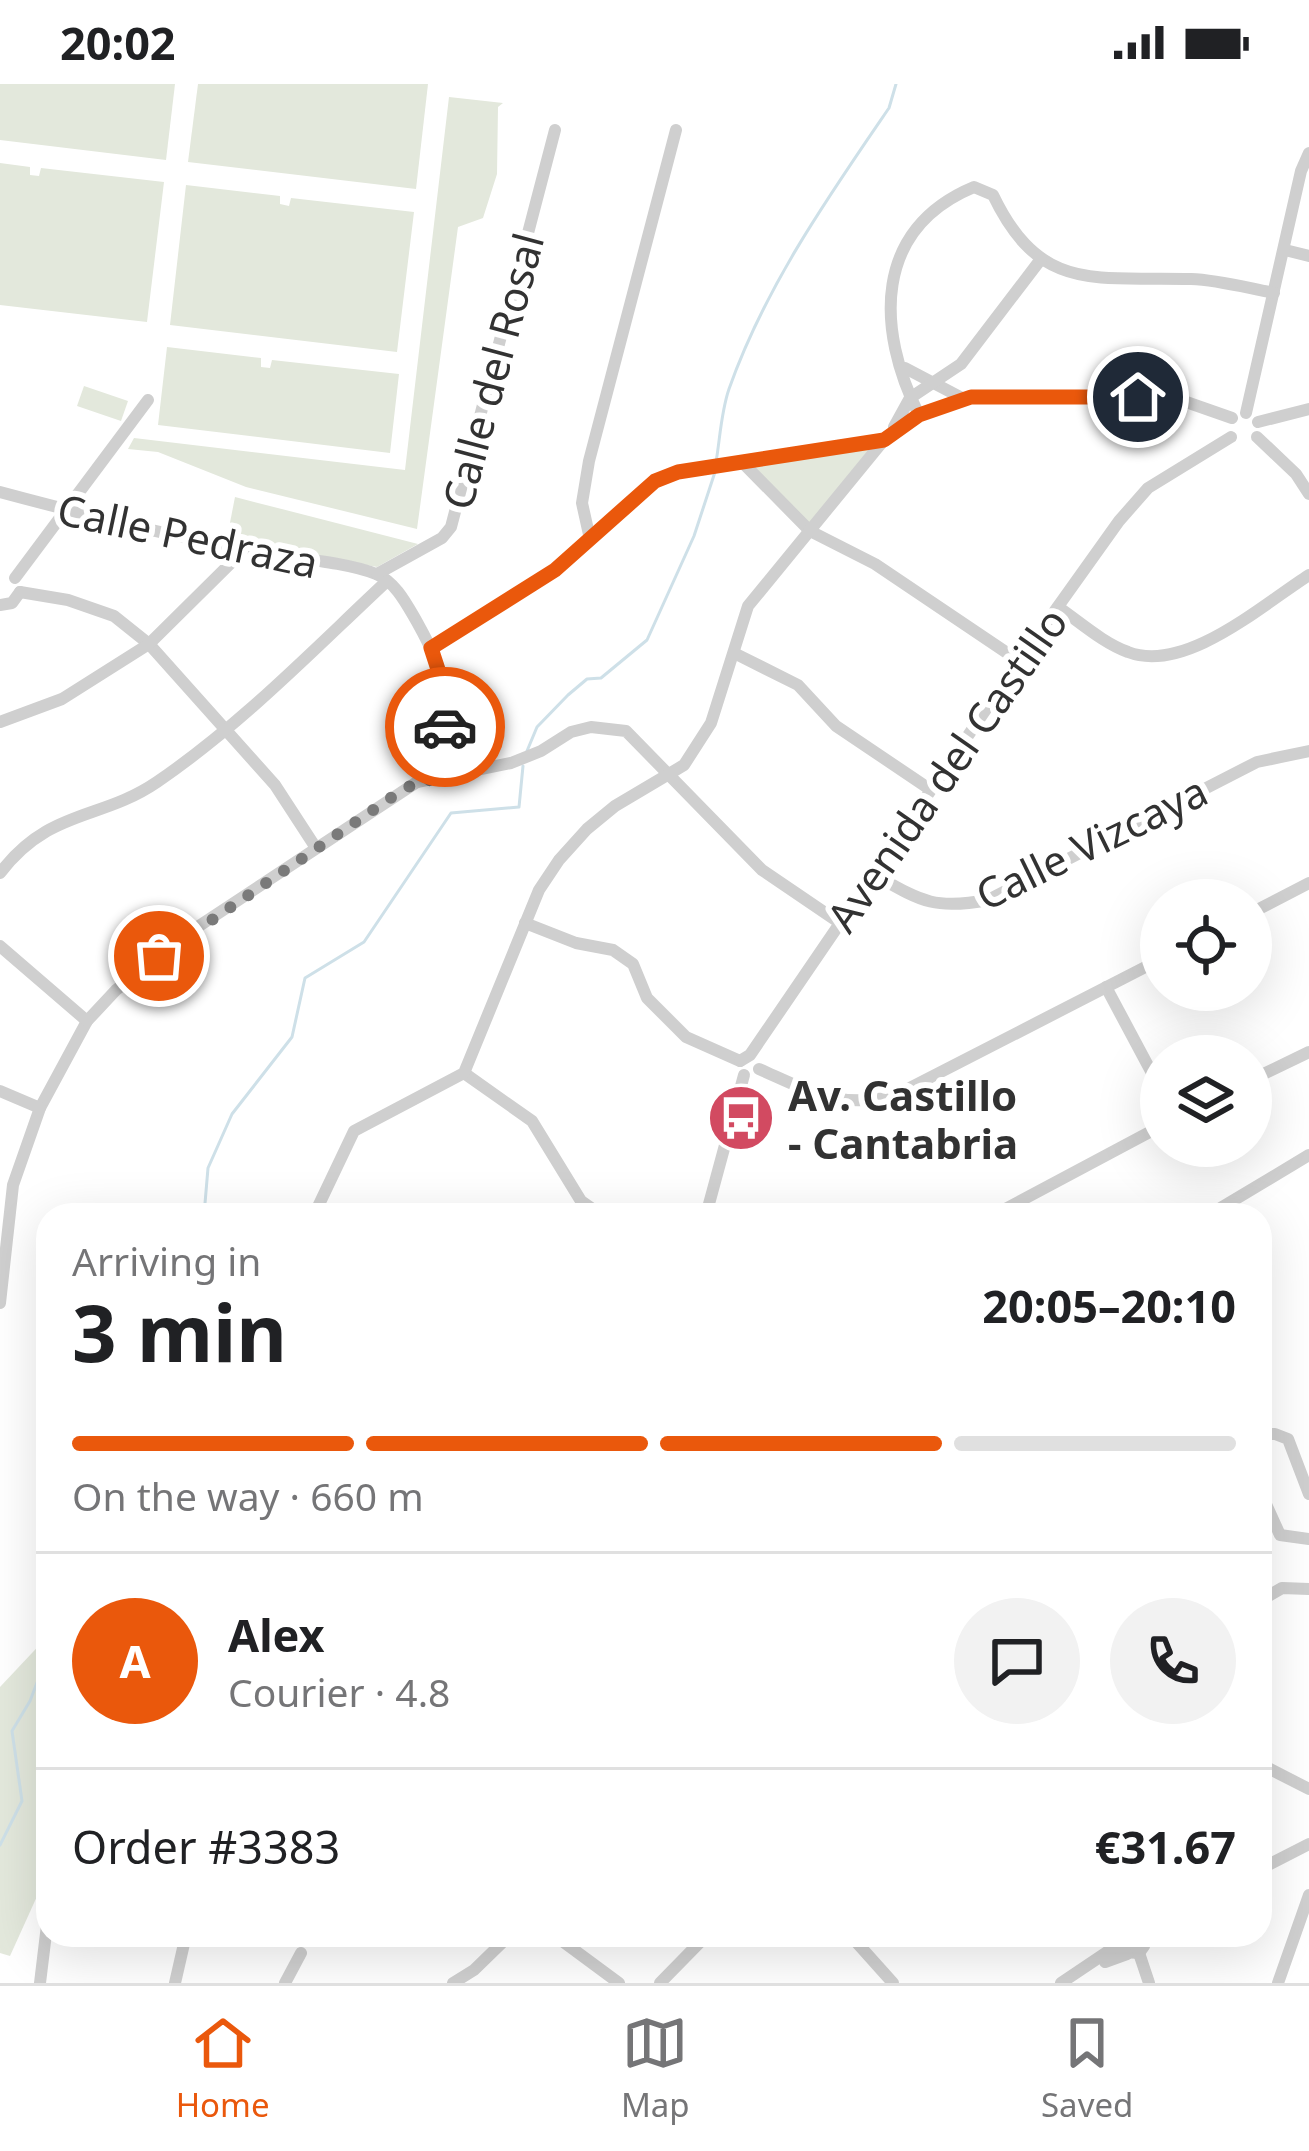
<!DOCTYPE html>
<html lang="en">
<head>
<meta charset="utf-8">
<style>
  :root { --surface:#fff; --page:#f2f2f2; --text:#202124; --muted:#757577; --line:#e0e0e0; --accent:#ea580c }
  body { margin:0; font-family:"Noto Sans",sans-serif; background:var(--page); color:var(--text); height:100vh; display:flex; flex-direction:column; font-size:45px; white-space:nowrap }
  * { box-sizing:border-box; margin:0 }
  p { font-size:39px; color:var(--muted) }
  .icon { flex:none; width:66px; height:66px; fill:none; stroke:currentColor; stroke-width:2; stroke-linecap:round; stroke-linejoin:round }
  .map { position:relative; flex:1; overflow:hidden }
  .details { position:absolute; left:36px; top:1119px; width:1236px; height:744px; display:flex; flex-direction:column; background:var(--surface); border-radius:36px; box-shadow:0 12px 48px #0002 }
  .details>* { flex:none }
  .buttons { position:absolute; left:1140px; top:795px; display:grid; gap:24px }
  .buttons a { display:grid; place-items:center; width:132px; height:132px; border-radius:50%; background:var(--surface); box-shadow:0 12px 48px #0002; font-size:60px }
  .pin { position:absolute; display:grid; place-items:center; width:102px; height:102px; color:#fff; margin:-51px; border:6px solid #fff; border-radius:50%; box-shadow:0 3px 12px #0007 }
  .courier { position:absolute; display:grid; place-items:center; width:120px; height:120px; margin:-60px; border:9px solid #ea580c; border-radius:50%; background:#fff; color:#222; box-shadow:0 3px 15px #0007 }
  .head em { font-style:normal; font-weight:700 }
  .head div { display:flex; flex-direction:column-reverse }
  .head { display:flex; align-items:center; justify-content:space-between; height:204px; padding:0 36px }
  h1 { font-size:78px; font-weight:700; line-height:90px }
  .bar { display:grid; grid-template-columns:repeat(4,1fr); gap:18px 12px; align-content:center; height:144px; padding:0 36px }
  .bar i { height:15px; border-radius:9px; background:var(--line) }
  .bar .on { background:var(--accent) }
  .bar p { grid-column:span 4 }
  .line { display:flex; align-items:center; gap:30px; padding:0 36px; border-top:3px solid var(--line) }
  .line div { flex:1 }
  .round { display:grid; place-items:center; flex:none; width:126px; height:126px; border-radius:63px; background:var(--page) }
  .status { display:flex; justify-content:space-between; align-items:center; height:84px; padding:0 60px; background:var(--surface); direction:ltr }
  .status svg { height:33px; fill:currentColor }
  .dock { display:flex; justify-content:space-around; align-items:center; height:168px; border-top:3px solid var(--line); background:var(--surface); font-size:33px; color:var(--muted) }
  .dock a { display:grid; justify-items:center; gap:6px }
  .dock .on { color:var(--accent) }
  .map>svg:first-child { display:block }
  .green { fill:#e3e8dc }
  .lines { fill:none; stroke-linecap:round; stroke-linejoin:round }
  .stream { stroke:#cee0e8; stroke-width:3 }
  .minor { stroke:#cfcfcf; stroke-width:12 }
  .done { stroke:#7a7a7a; stroke-width:12; stroke-dasharray:0 21.6 }
  .route { stroke:#ea580c; stroke-width:15 }
  .labels { text-anchor:middle; dominant-baseline:central; stroke-width:12; stroke-linejoin:round; paint-order:stroke }
  .street-label { font-size:42px; fill:#323232; stroke:#fff }
  .poi-label { font-size:42px; font-weight:bold; fill:#323232; stroke:#fff; text-anchor:start }
</style>
</head>
<body>
<div class="status"><b>20:02</b><svg viewBox="0 0 49 12"><path d="M0 12V9h3v3zM5 12V6h3v6zM10 12V3h3v9zM15 12V0h3v12zM26 1h20v11H26zM47 4h2v5h-2z"/></svg></div>
<div class="map">
<svg width="1309" height="1899" viewBox="0 0 1309 1899">
  <rect width="100%" height="100%" fill="#fff"/>
  <!-- green -->
  <g class="green">
    <polygon points="0,0 175,0 166,76 0,56"/>
    <polygon points="198,0 428,0 416,105 188,78"/>
    <polygon points="449,13 503,19 498,23 497,90 483,134 458,143 417,445 246,403 158,368 128,365 134,354 405,386"/>
    <polygon points="0,79 30,83 30,91 39,92 41,84 164,98 147,238 0,221"/>
    <polygon points="186,101 280,112 280,120 289,122 291,114 414,128 397,268 170,241"/>
    <polygon points="167,263 261,274 261,283 270,284 272,276 399,290 390,369 158,341"/>
    <polygon points="84,302 128,317 121,337 77,322"/>
    <polygon points="884,356 810,446 741,377"/>
    <polygon points="235,413 418,460 377,483 227,454"/>
    <polygon points="48,1552 48,1788 10,1872 0,1869 0,1603"/>
  </g>
  <g class="lines">
    <!-- stream -->
    <g class="stream">
      <path d="M716 378C720 355 721 328 729 305 765 203 828 113 889 24L896 0"/>
      <polyline points="527,667 537,643 568,611 587,595 601,594 647,556 694,452 715,388"/>
      <polyline points="204,1131 208,1084 232,1030 292,953 305,894 364,858 451,729 519,723 523,682"/>
      <polyline points="0,1761 22,1717 12,1647 30,1617 48,1570"/>
    </g>
    <!-- minor -->
    <g class="minor">
      <polyline points="1285,166 1309,172"/>
      <polyline points="905,284 964,315"/>
      <polyline points="1246,329 1301,87 1309,69"/>
      <path d="M919 331C876 245 873 145 974 103L993 111C1041 211 1097 192 1191 195 1219 196 1247 204 1274 209"/>
      <polyline points="1258,338 1309,325"/>
      <polyline points="894,343 910,314 961,280 1041,175"/>
      <polyline points="1257,353 1296,390 1309,410"/>
      <polyline points="741,377 810,447 875,480 1019,577"/>
      <path d="M0 408C82 430 166 451 250 467 286 474 344 477 376 490 396 498 407 521 417 538 450 597 462 641 417 698L199 842 116 906 87 937 40 1024 13 1101 0 1219"/>
      <polyline points="590,455 582,419 589,377 676,46"/>
      <polyline points="377,490 442,454 451,443 555,46"/>
      <polyline points="15,494 148,316"/>
      <polyline points="20,508 68,516 114,532 149,560 275,701 316,764"/>
      <polyline points="0,521 12,519 20,508"/>
      <path d="M1058 523C1080 538 1103 559 1128 568 1185 590 1262 521 1309 491"/>
      <polyline points="431,564 555,486 655,397 678,388 884,356 919,331 971,313 1172,313 1232,334"/>
      <polyline points="734,569 798,601 836,642 931,706"/>
      <polyline points="0,638 62,615 149,560 244,466"/>
      <polyline points="417,698 511,679 541,667 571,648 591,643 626,647 762,786 840,839"/>
      <path d="M0 789C50 724 100 737 157 698 242 640 312 567 387 497"/>
      <path d="M875 791C921 817 934 826 988 816L1257 678 1309 667"/>
      <polyline points="1251,829 1309,799"/>
      <polyline points="525,839 576,859 613,866 633,880 647,914 686,953 740,977"/>
      <polyline points="0,862 87,937"/>
      <polyline points="1106,903 1161,1006"/>
      <polyline points="740,977 750,971 1019,577 1119,437 1148,404 1231,353"/>
      <path d="M759 985C809 1007 838 1025 894 1012L1161 875"/>
      <polyline points="464,989 532,1037 581,1117 601,1131"/>
      <polyline points="1251,996 1309,968"/>
      <polyline points="0,1007 40,1024"/>
      <polyline points="314,1131 354,1047 464,989 539,806 559,776 587,745 615,722 684,681 711,639 748,522 884,356"/>
      <polyline points="706,1131 744,991"/>
      <polyline points="994,1131 1161,1042"/>
      <polyline points="1209,1131 1309,1071"/>
      <polyline points="1260,1350 1275,1350 1288,1355 1309,1410"/>
      <polyline points="1260,1407 1280,1451 1309,1455"/>
      <polyline points="1260,1517 1282,1504 1309,1505"/>
      <polyline points="1260,1680 1309,1705"/>
      <polyline points="1260,1785 1309,1760"/>
      <polyline points="554,1851 619,1899"/>
      <polyline points="850,1851 893,1899"/>
      <polyline points="1125,1868 1139,1869 1144,1862 1143,1851"/>
      <polyline points="1139,1869 1149,1899"/>
      <polyline points="1105,1878 1127,1870"/>
      <polyline points="40,1899 48,1833"/>
      <polyline points="175,1899 186,1851"/>
      <polyline points="285,1899 301,1869"/>
      <polyline points="453,1899 474,1886 510,1851"/>
      <polyline points="660,1899 707,1851"/>
      <polyline points="1061,1899 1122,1858"/>
      <polyline points="1278,1899 1309,1811"/>
    </g>
  </g>
  <g class="lines">
    <!-- done -->
    <polyline class="done" points="159,872 398,709 417,698 444,694 447,682 437,669 445,643"/>
    <!-- route -->
    <polyline class="route" points="445,643 447,613 431,564 555,486 655,397 678,388 884,356 919,331 971,313 1138,313"/>
  </g>
  <!-- icons -->
  <defs>
    <g id="bus-disc" transform="scale(3.45)"><circle r="9.5" fill="#d24a61" stroke="#fff"/><path d="M-5-6H5V4H4V6H2V4H-2V6H-4V4H-5ZM-3.5-4V0h7V-4ZM-3.5 1.2v1.5H-2V1.2ZM2 1.2v1.5H3.5V1.2Z" fill="#fff"/></g>
  </defs>
  <g fill-rule="evenodd">
    <use href="#bus-disc" x="741" y="1034"/>
  </g>
  <g class="labels">
    <!-- street labels -->
    <g class="street-label">
      <text transform="translate(492 287) rotate(-75)">Calle del Rosal</text>
      <text transform="translate(188 451) rotate(12)">Calle Pedraza</text>
      <text transform="translate(946 685) rotate(-55)">Avenida del Castillo</text>
      <text transform="translate(1091 758) rotate(-26)">Calle Vizcaya</text>
    </g>
    <!-- poi labels -->
    <g class="poi-label">
      <text x="788" y="1010">Av. Castillo<tspan x="788" dy="48">- Cantabria</tspan></text>
    </g>
  </g>
</svg>
<div class="buttons">
<a><svg class="icon" aria-label="locate" viewBox="0 0 24 24"><circle cx="12" cy="12" r="6"/><path d="M12 2v4M12 18v4M2 12h4M18 12h4"/></svg></a>
<a><svg class="icon" aria-label="layers" viewBox="0 0 24 24"><path d="M12 4l9 5-9 5-9-5zM3 14l9 5 9-5"/></svg></a>
</div>
<div class="pin" style="left:159px;top:872px;background:#ea580c"><svg class="icon" aria-label="bag" viewBox="0 0 24 24"><path d="M5 8h14l-1 12H6zM9 8a3 3 0 0 1 6 0"/></svg></div>
<div class="pin" style="left:1138px;top:313px;background:#1f2937"><svg class="icon" aria-label="home" viewBox="0 0 24 24"><path d="M3 11l9-7 9 7M6 9v11h12V9"/></svg></div>
<div class="courier" style="left:445px;top:643px"><svg class="icon" aria-label="car" viewBox="0 0 24 24"><path d="M5 17H2v-5l4-1 3-4h7l3 4 3 1v5h-3M9 17h6M6 11h13"/><circle cx="7" cy="17" r="2"/><circle cx="17" cy="17" r="2"/></svg></div>
<section class="details">
<div class="head"><div><h1>3 min</h1><p>Arriving in</p></div><em>20:05–20:10</em></div>
<div class="bar"><i class="on"></i><i class="on"></i><i class="on"></i><i></i><p>On the way · 660 m</p></div>
<div class="line" style="height:216px"><b class="round" style="background:var(--accent);color:#fff">A</b><div><b>Alex</b><p>Courier · 4.8</p></div><a class="round"><svg class="icon" aria-label="chat" viewBox="0 0 24 24"><path d="M4 5h16v11H9l-5 4z"/></svg></a><a class="round"><svg class="icon" aria-label="phone" viewBox="0 0 24 24"><path d="M5 4h4l2 5-3 2q2 4 5 5l2-3 5 2v4C11 20 4 13 5 4z"/></svg></a></div>
<div class="line" style="height:156px"><div>Order #3383</div><b>€31.67</b></div>
</section>
</div>
<nav class="dock">
<a class="on"><svg class="icon" aria-label="home" viewBox="0 0 24 24"><path d="M3 11l9-7 9 7M6 9v11h12V9"/></svg>Home</a>
<a><svg class="icon" aria-label="map" viewBox="0 0 24 24"><path d="M3 6l6-2 6 2 6-2v14l-6 2-6-2-6 2zM9 4v14M15 6v14"/></svg>Map</a>
<a><svg class="icon" aria-label="saved" viewBox="0 0 24 24"><path d="M7 4h10v16l-5-4-5 4z"/></svg>Saved</a>
</nav>
</body>
</html>
